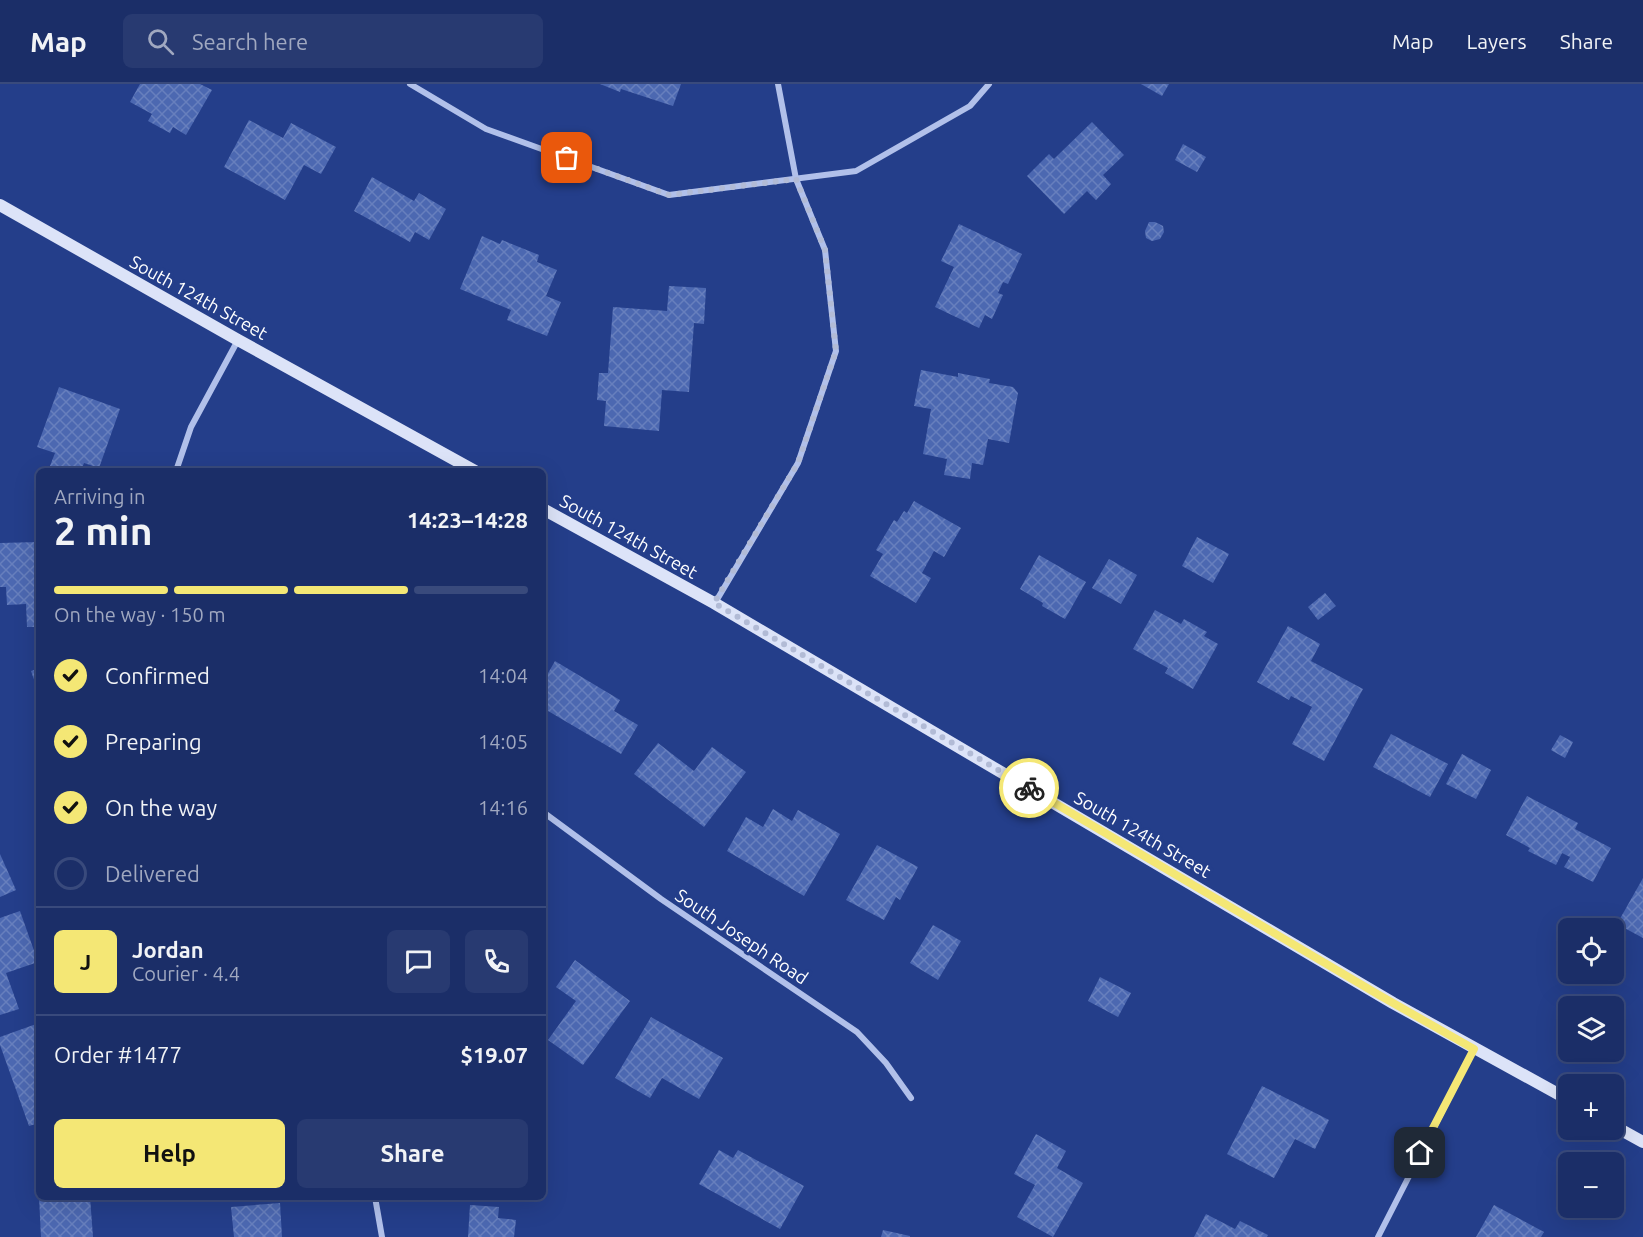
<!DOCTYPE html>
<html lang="en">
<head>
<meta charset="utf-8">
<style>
  :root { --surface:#1b2e68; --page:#283a71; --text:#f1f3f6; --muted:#a0a8c0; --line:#394a7c; --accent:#f4e775 }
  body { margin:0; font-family:Ubuntu,sans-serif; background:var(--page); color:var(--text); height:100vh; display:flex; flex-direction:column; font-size:22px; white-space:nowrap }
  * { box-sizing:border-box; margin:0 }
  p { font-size:20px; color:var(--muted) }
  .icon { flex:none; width:33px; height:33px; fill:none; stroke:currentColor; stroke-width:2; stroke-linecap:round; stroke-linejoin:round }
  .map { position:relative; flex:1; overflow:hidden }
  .drawer { position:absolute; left:36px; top:384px; width:510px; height:732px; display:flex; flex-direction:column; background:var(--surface); border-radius:9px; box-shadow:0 6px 24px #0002,0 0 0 2px var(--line) }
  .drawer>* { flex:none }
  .buttons { position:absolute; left:1558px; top:834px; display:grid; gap:12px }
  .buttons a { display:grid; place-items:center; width:66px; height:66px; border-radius:9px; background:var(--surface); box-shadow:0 6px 24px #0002,0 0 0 2px var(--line); font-size:30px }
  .pin { position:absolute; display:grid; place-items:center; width:51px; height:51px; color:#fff; margin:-26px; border-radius:12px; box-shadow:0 3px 9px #0006 }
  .courier { position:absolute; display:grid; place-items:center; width:60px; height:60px; margin:-30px; border:4px solid #f4e775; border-radius:50%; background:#fff; color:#222; box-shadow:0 2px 8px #0007 }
  .overview em { font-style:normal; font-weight:700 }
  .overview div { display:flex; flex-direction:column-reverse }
  .overview { display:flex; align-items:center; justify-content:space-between; height:102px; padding:0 18px }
  h1 { font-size:39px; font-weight:700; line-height:45px }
  .bar { display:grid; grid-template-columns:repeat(4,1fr); gap:9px 6px; align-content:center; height:72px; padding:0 18px }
  .bar i { height:8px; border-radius:4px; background:var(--line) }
  .bar .active { background:var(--accent) }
  .bar p { grid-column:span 4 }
  .line { display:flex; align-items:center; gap:15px; padding:0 18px; border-top:2px solid var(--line) }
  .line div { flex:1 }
  .round { display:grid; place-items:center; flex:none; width:63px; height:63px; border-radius:9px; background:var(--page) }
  ol { padding:0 18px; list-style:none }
  li { display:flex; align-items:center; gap:18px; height:66px }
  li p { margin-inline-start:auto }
  li .icon { padding:6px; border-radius:50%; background:var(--accent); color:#111; stroke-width:4 }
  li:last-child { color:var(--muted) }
  li i { width:33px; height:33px; border:3px solid var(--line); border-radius:50% }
  .primary-button { display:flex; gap:12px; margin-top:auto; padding:12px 18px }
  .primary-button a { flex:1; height:69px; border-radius:9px; background:var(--accent); color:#111; font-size:24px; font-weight:700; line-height:69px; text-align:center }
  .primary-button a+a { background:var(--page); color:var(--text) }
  header { display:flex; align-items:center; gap:36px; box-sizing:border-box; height:84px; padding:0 30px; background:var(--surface); border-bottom:2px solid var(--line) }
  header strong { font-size:28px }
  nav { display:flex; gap:33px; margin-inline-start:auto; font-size:21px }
  .search { width:420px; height:54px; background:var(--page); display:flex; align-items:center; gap:15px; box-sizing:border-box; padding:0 21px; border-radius:9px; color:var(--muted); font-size:22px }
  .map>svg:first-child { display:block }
  .building { fill:url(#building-cross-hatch) }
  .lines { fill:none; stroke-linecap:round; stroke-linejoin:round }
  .street { stroke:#b1c0ea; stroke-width:6 }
  .secondary { stroke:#dce3f8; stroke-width:12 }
  .done { stroke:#b2bbd6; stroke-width:6; stroke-dasharray:0 10.8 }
  .route { stroke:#f4e775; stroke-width:8 }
  .labels { text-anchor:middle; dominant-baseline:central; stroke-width:6; stroke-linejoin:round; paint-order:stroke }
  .street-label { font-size:18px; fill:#fff; stroke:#243e8a }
</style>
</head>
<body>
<header>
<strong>Map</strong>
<div class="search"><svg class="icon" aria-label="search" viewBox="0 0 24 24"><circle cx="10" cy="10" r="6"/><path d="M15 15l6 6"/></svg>Search here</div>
<nav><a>Map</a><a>Layers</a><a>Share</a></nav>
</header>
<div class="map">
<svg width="1643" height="1153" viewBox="0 0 1643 1153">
  <defs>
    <pattern id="building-cross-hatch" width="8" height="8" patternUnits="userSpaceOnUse" patternTransform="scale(1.5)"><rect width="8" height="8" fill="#4c68b1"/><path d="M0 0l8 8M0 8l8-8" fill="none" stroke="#677fbd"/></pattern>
  </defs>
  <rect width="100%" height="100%" fill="#243e8a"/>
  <!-- building -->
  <g class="building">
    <polygon points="140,0 200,0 212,6 186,51 173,43 170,49 148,37 152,30 130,18"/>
    <polygon points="600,0 681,0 673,22 621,5 620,8"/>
    <polygon points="1141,0 1169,0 1162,12"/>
    <polygon points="249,36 283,54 291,39 336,63 321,90 304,81 285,116 224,83"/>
    <polygon points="1092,38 1124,71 1103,91 1111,100 1096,116 1087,107 1064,130 1027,92 1049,70 1054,75"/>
    <polygon points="1183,60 1206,73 1197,88 1175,76"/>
    <polygon points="372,93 414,117 419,109 446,125 429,156 415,148 410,158 354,127"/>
    <polygon points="1149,138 1155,138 1163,142 1164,148 1160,155 1152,157 1146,154 1145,147"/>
    <polygon points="959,140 1022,170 1008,200 1003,198 998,209 1003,211 992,235 985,231 979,244 935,223 954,183 941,177"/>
    <polygon points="482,152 500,160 502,156 539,171 537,178 557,186 546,212 561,218 547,252 507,236 511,226 460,205"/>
    <polygon points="669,202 706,204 704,240 694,239 689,308 662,306 659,347 604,342 606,317 597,316 599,289 608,289 613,223 667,227"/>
    <polygon points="921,286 958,293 958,289 990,295 989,299 1013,303 1018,309 1009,359 988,355 983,381 972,379 970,395 944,391 947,375 923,370 931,325 914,322"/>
    <polygon points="59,303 120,325 99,384 84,379 81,387 48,387 55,369 37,363"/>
    <polygon points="914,417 961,444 944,473 934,467 922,489 931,494 916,519 870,492 883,470 876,466 894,436 897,438 904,427 907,429"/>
    <polygon points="1197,453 1229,470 1213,499 1182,482"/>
    <polygon points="39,458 39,543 27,543 26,520 7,521 6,503 0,503 0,459"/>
    <polygon points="1039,471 1086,498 1065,535 1042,522 1043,519 1020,505"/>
    <polygon points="1109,475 1137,491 1121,520 1092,504"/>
    <polygon points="1325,509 1336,522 1318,536 1308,523"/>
    <polygon points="1155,526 1181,540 1184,535 1207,548 1204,552 1218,560 1193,605 1165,589 1168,584 1133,565"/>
    <polygon points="1288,542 1320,560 1311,577 1363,605 1324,677 1292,660 1312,623 1291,612 1289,616 1257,598"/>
    <polygon points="555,577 620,616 614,627 638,641 621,670 543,624 543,598"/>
    <polygon points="39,584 39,610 31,587"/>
    <polygon points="1391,650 1448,680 1430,713 1373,683"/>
    <polygon points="1560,651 1573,658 1565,674 1551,666"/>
    <polygon points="658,659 694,687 712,663 746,688 704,743 634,690"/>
    <polygon points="1462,670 1491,686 1476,715 1446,700"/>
    <polygon points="1527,712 1578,739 1575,745 1611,764 1593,798 1564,783 1570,773 1562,769 1556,781 1528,767 1530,764 1506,751"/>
    <polygon points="773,725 792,737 798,726 840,750 804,812 727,767 746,733 763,743"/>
    <polygon points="877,761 918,783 900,816 896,813 884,836 846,816"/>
    <polygon points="0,770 16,806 0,813"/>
    <polygon points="1643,794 1643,854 1617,840"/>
    <polygon points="20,827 38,878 6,889 19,925 0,931 0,834"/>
    <polygon points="933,841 961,857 938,896 910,879"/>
    <polygon points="575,876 630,917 583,981 548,956 576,917 556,903"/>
    <polygon points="1100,893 1131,909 1118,933 1088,917"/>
    <polygon points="651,933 723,974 699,1015 662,994 650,1014 615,994"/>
    <polygon points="39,939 39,1039 29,1042 0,961 0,953"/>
    <polygon points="1262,1002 1329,1036 1315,1065 1295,1055 1274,1094 1227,1070"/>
    <polygon points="1036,1050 1066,1067 1057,1084 1083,1099 1053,1153 1017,1133 1035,1101 1014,1090"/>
    <polygon points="35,1062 39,1062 39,1096 37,1096"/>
    <polygon points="719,1066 733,1074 738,1066 804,1102 780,1145 699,1100"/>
    <polygon points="39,1113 90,1113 93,1153 41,1153"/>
    <polygon points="280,1119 282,1153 234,1153 231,1123"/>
    <polygon points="470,1121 499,1123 498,1134 516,1136 514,1153 468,1153"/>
    <polygon points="1494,1121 1544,1148 1541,1153 1476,1153"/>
    <polygon points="1206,1130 1235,1145 1240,1137 1268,1151 1267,1153 1194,1153"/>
    <polygon points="883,1146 910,1152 910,1153 881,1153"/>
  </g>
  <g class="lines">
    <!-- street -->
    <g class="street">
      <polyline points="410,0 486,45 669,111 856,87 970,22 989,0"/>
      <polyline points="176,387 191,343 238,256"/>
      <polyline points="715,519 798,379 836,267 825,166 796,95 778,0"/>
      <polyline points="543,728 661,815 857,948 886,979 911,1014"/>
      <polyline points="375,1113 382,1153"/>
      <polyline points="1378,1153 1474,965"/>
    </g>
    <!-- secondary -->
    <g class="secondary">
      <polyline points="0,121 238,256 475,387"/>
      <polyline points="543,425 714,519 1393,919 1569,1016"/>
      <polyline points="1614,1042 1643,1058"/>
    </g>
  </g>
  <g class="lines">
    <!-- done -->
    <polyline class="done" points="567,74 669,111 796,95 825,166 836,267 798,379 714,519 1029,704"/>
    <!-- route -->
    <polyline class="route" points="1029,704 1379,911 1474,965 1420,1069"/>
  </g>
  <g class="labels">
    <!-- street labels -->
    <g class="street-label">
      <text transform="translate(199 213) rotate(29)">South 124th Street</text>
      <text transform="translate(629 452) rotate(29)">South 124th Street</text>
      <text transform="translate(1143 750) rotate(30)">South 124th Street</text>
      <text transform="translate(742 852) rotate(34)">South Joseph Road</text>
    </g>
  </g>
</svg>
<div class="buttons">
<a><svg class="icon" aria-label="locate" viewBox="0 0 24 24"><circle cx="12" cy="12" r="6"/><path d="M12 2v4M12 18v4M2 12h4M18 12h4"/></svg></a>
<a><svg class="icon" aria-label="layers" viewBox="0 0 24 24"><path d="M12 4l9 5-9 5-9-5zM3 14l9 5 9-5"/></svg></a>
<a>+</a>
<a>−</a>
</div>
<div class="pin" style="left:567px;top:74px;background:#ea580c"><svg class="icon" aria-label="bag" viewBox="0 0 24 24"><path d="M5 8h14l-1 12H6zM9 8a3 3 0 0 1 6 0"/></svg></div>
<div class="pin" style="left:1420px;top:1069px;background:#1f2937"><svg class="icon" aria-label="home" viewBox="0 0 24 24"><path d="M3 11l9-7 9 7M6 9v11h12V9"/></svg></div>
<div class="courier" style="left:1029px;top:704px"><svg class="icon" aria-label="bike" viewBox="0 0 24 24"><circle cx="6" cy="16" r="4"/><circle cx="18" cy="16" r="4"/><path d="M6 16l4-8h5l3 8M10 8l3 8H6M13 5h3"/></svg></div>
<section class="drawer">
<div class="overview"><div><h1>2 min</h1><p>Arriving in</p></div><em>14:23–14:28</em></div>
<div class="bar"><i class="active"></i><i class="active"></i><i class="active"></i><i></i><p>On the way · 150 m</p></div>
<ol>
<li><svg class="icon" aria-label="check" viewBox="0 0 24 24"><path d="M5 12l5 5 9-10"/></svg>Confirmed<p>14:04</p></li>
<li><svg class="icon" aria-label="check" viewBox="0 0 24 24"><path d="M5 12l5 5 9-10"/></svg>Preparing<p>14:05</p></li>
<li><svg class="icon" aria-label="check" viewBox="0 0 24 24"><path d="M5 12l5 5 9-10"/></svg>On the way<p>14:16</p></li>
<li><i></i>Delivered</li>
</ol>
<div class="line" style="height:108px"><b class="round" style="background:var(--accent);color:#111">J</b><div><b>Jordan</b><p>Courier · 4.4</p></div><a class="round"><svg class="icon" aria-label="chat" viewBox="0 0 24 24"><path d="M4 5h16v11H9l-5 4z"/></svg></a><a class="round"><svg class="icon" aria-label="phone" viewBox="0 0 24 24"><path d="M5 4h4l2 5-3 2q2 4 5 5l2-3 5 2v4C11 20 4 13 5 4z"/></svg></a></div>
<div class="line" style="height:78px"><div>Order #1477</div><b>$19.07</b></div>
<div class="primary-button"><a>Help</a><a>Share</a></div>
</section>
</div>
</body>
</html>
